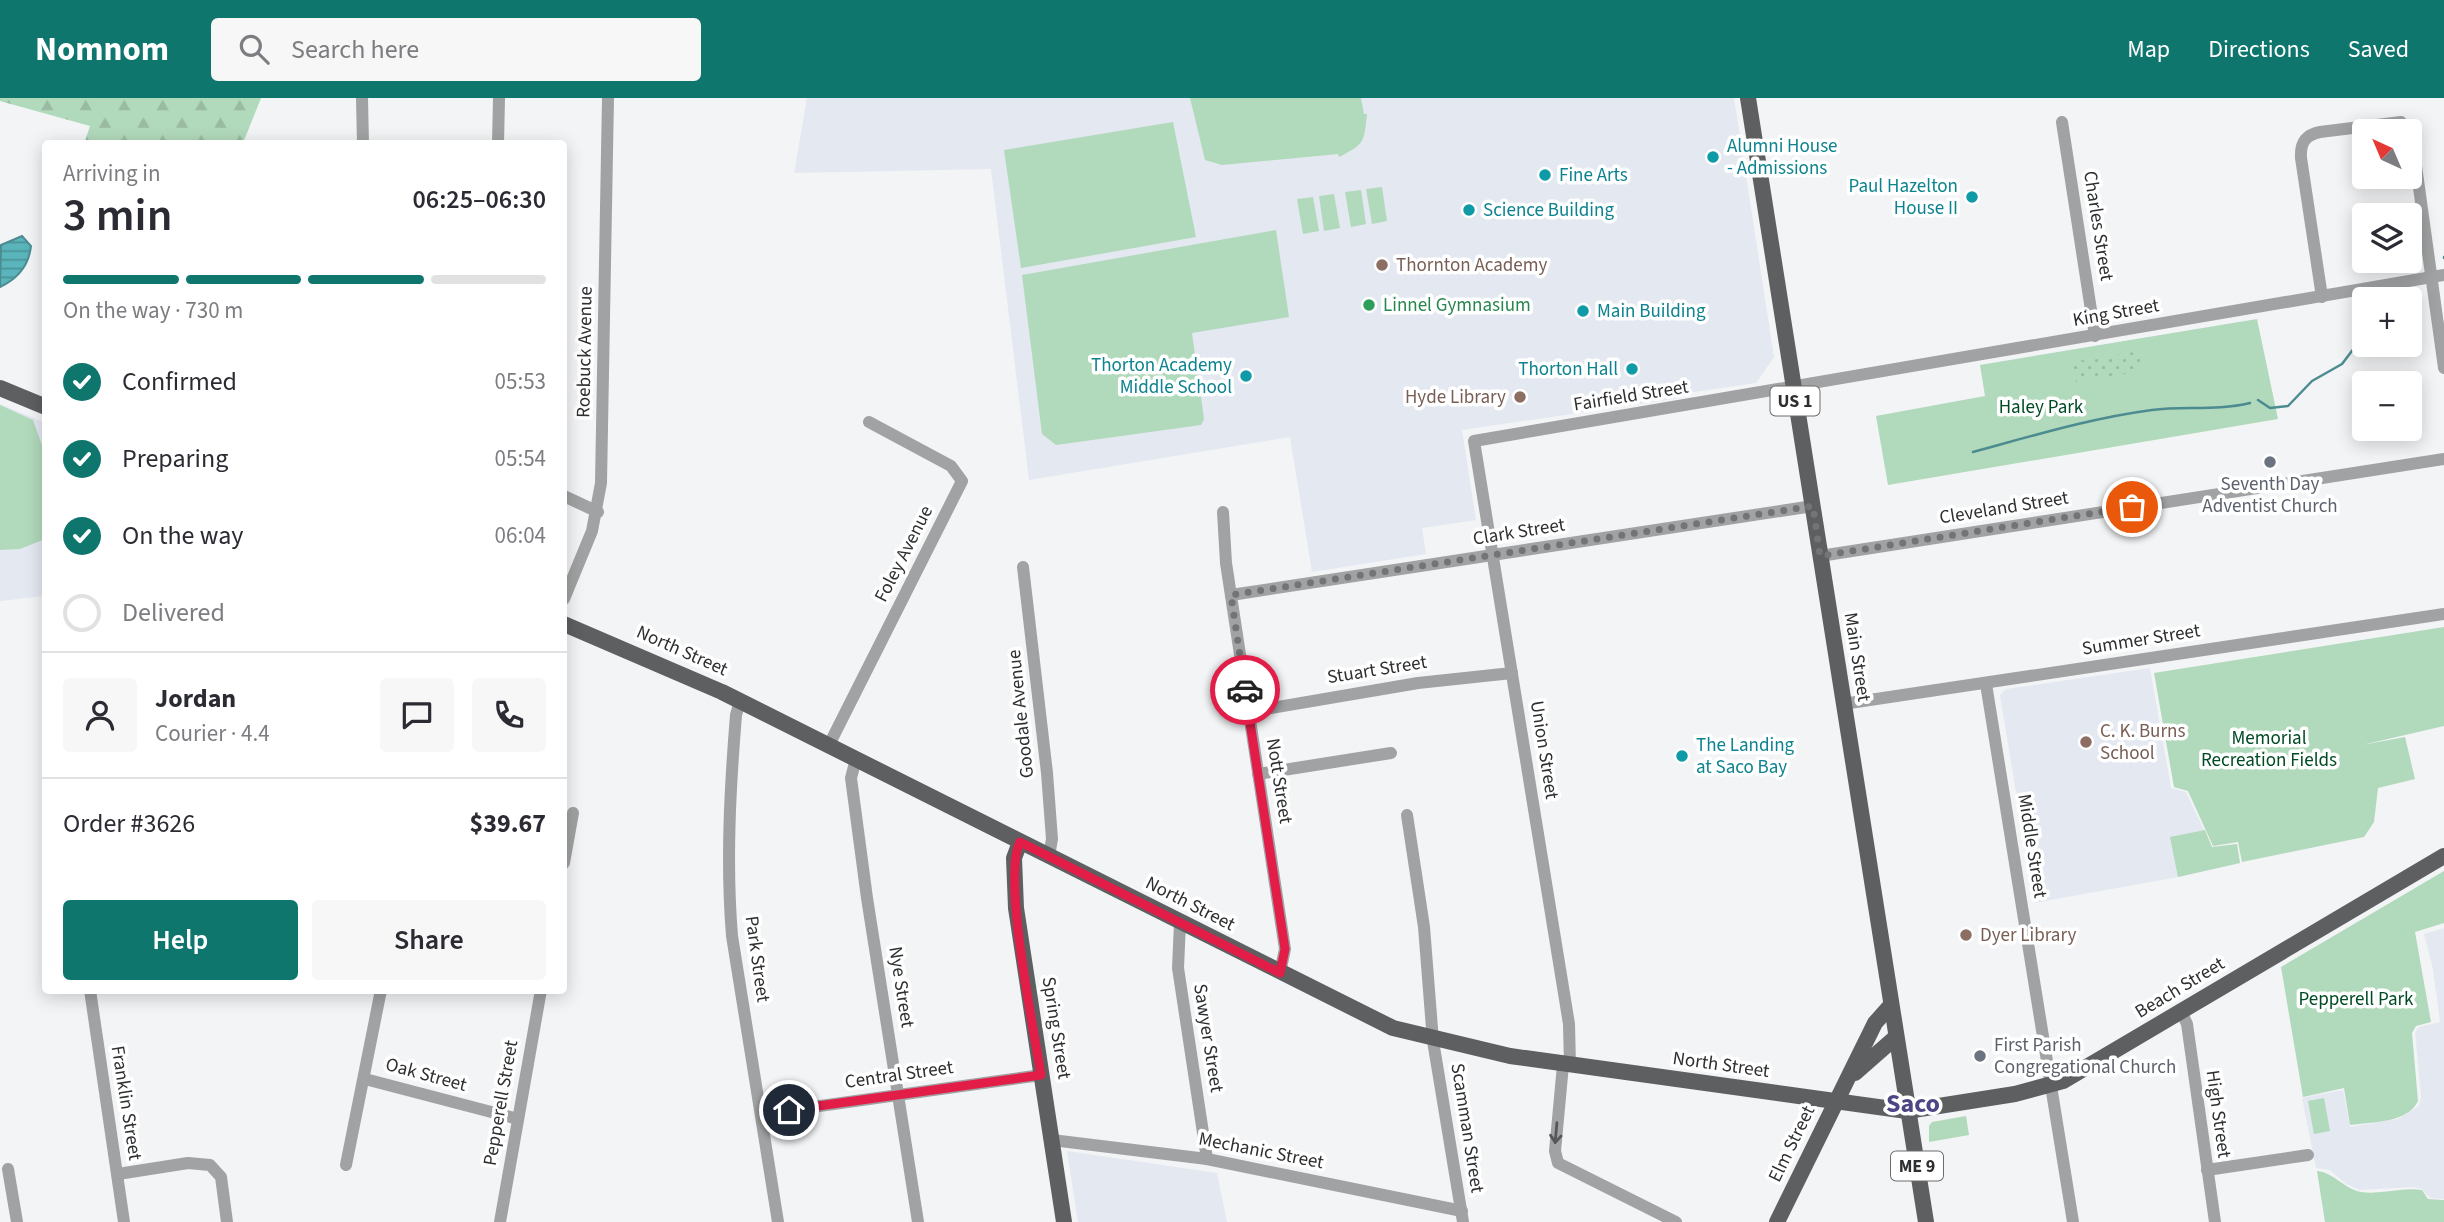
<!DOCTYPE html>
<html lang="en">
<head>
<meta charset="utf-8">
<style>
  :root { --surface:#fff; --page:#f7f7f7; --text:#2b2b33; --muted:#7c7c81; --line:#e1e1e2; --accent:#0f766e }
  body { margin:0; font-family:"Source Sans 3",sans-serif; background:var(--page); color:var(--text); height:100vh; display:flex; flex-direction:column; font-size:26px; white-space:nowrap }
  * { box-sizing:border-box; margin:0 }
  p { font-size:23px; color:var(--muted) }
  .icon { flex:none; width:38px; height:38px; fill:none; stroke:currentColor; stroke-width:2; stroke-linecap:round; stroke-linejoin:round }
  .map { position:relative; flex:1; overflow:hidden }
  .details { position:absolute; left:42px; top:42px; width:525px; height:854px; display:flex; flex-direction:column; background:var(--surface); border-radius:7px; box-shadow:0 4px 18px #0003 }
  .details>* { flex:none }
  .needle { width:46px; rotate:316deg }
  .controls { position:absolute; left:2352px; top:21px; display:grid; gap:14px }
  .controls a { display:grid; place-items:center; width:70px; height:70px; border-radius:7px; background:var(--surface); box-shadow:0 4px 18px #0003; font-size:35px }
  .pin { position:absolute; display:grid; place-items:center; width:60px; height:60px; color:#fff; margin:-30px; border:4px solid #fff; border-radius:50%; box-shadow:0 2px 7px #0007 }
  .courier { position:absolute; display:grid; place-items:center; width:70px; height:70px; margin:-35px; border:5px solid #e11d48; border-radius:50%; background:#fff; color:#222; box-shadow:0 2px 9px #0007 }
  .head em { font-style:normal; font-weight:600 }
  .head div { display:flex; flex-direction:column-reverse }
  .head { display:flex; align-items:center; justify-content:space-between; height:119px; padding:0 21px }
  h1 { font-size:46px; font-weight:600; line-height:52px }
  .bar { display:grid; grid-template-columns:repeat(4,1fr); gap:10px 7px; align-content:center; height:84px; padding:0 21px }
  .bar i { height:9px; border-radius:5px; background:var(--line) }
  .bar .current { background:var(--accent) }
  .bar p { grid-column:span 4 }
  .line { display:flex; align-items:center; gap:18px; padding:0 21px; border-top:2px solid var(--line) }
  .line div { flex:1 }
  .round { display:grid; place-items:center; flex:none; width:74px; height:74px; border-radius:7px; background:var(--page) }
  ol { padding:0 21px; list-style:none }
  li { display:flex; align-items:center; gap:21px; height:77px }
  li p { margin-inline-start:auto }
  li .icon { padding:7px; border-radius:50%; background:var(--accent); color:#fff; stroke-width:4 }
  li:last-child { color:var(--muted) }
  li i { width:38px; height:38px; border:4px solid var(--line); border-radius:50% }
  .cta { display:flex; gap:14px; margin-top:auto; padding:14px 21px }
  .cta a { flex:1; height:80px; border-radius:7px; background:var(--accent); color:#fff; font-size:28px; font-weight:600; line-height:80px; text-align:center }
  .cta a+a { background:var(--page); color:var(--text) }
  header { display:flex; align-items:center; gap:42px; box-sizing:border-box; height:98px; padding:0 35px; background:var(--accent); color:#fff }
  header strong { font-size:33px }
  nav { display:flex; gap:38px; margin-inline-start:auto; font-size:24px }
  .search { width:490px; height:63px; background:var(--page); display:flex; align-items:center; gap:18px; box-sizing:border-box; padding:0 24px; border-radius:7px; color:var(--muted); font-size:26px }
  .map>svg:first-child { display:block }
  .built { fill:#e4e8f1 }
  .forest { fill:url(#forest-firs) }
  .park { fill:#b1d9bb }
  .garden { fill:url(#garden-dots) }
  .water { fill:url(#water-rules); stroke:#4c8c91; stroke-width:2 }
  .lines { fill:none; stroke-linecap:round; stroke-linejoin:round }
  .stream { stroke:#4c8c91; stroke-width:2.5 }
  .minor { stroke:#a1a2a3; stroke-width:12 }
  .major { stroke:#5e5f61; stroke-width:16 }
  .oneway { stroke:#565758 }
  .done { stroke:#737475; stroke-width:7; stroke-dasharray:0 12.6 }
  .route { stroke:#e11d48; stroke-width:9 }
  .culture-dot { fill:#0f9aa8; stroke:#fff; stroke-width:2.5 }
  .education-dot { fill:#8d6e63; stroke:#fff; stroke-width:2.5 }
  .leisure-dot { fill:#2e9e5b; stroke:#fff; stroke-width:2.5 }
  .worship-dot { fill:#6b7280; stroke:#fff; stroke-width:2.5 }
  .labels { text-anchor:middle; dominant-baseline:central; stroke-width:7; stroke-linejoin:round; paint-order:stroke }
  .shield { fill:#fff; stroke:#6d6d6e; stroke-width:2 }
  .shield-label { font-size:18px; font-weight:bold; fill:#2e2f30 }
  .culture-label { font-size:19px; fill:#0d838f; stroke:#fff; text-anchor:start }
  .street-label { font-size:19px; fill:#2e2f30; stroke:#fff }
  .education-label { font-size:19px; fill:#785e54; stroke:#fff; text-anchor:start }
  .leisure-label { font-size:19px; fill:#27864d; stroke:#fff; text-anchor:start }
  .park-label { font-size:19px; fill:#014b24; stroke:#fff }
  .worship-label { font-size:19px; fill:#5b616d; stroke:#fff }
  .district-label { font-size:26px; font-weight:bold; fill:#4c4784; stroke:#fff }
</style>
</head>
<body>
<header>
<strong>Nomnom</strong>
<div class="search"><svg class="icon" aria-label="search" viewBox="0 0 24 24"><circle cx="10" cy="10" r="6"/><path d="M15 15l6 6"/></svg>Search here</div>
<nav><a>Map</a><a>Directions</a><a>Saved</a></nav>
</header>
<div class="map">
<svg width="2444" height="1124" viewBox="0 0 2444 1124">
  <defs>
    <pattern id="forest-firs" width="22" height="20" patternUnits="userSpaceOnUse" patternTransform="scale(1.75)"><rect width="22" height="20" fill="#b1d9bb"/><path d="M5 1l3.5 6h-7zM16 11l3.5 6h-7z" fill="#99bba1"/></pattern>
    <pattern id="garden-dots" width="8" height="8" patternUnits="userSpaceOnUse" patternTransform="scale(1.75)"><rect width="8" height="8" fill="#b1d9bb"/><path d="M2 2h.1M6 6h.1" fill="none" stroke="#99bba1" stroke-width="1.8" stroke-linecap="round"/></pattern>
    <pattern id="water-rules" width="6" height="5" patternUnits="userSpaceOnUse" patternTransform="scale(1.75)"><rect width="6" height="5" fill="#59b4bb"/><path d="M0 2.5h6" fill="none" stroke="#4a9398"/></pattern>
  </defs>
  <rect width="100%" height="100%" fill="#f2f4f6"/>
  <!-- built -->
  <g class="built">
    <polygon points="807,0 1734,0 1774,259 1756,285 1680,296 1680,300 1462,332 1476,422 1422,430 1426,456 1312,474 1290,339 1029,382 991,71 794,75"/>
    <polygon points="0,306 46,325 45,498 0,503"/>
    <polygon points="2150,570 2171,690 2186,694 2212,749 2237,746 2240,765 2178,779 2034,805 2000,597 2006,591"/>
    <polygon points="2444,830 2444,1101 2430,1100 2422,1091 2413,1089 2360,1092 2346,1086 2330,1072 2316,1070 2302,1000 2343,992 2350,1029 2398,1021 2419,1008 2421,999 2415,934 2419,929 2440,924 2433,871 2424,836"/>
    <polygon points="1067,1053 1217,1075 1227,1124 1078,1124"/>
  </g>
  <!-- forest -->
  <polygon class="forest" points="0,0 261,0 243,45 84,46 90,28 0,3"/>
  <!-- park -->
  <g class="park">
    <path d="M1190 0H1361L1364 16H1367C1364 44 1365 46 1339 59L1338 56 1222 67 1205 62Z"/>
    <polygon points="1173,24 1196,139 1021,170 1004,52"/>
    <polygon points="1382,89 1387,123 1372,126 1366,91"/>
    <polygon points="1361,92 1366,126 1351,129 1345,94"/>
    <polygon points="1334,96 1340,130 1324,133 1319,98"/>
    <polygon points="1313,99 1319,133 1303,136 1297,101"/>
    <polygon points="1276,132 1289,219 1192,235 1204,321 1201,327 1056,347 1042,336 1022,177"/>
    <polygon points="2257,221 2278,321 1888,387 1876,318 1985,298 1980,267"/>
    <polygon points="0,307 33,322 45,356 45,441 20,451 0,452"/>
    <polygon points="2444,529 2444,628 2362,647 2405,639 2415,681 2378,690 2374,724 2364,739 2242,764 2238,744 2213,748 2188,693 2174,689 2154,575"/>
    <polygon points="2205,732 2212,749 2237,746 2240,765 2178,779 2170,739"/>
    <path d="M2444 773V825L2415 834 2431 924 2416 928 2412 935 2418 1003C2408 1025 2372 1024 2350 1027L2344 990 2303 999 2281 869Z"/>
    <polygon points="2324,1000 2330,1033 2314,1036 2308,1003"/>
    <polygon points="1966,1018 1969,1037 1929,1044 1929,1028 1932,1024"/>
    <path d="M2317 1073C2335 1075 2344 1091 2361 1094 2381 1097 2402 1089 2422 1092L2428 1101 2444 1102V1124H2325Z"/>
  </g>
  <!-- garden -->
  <polygon class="garden" points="2140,253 2144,273 2076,284 2072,264"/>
  <!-- water -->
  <path class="water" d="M22 138 31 148C29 167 17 181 0 189L1 147Z"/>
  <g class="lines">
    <!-- stream -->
    <g class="stream">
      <polyline points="2444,160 2444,159"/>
      <polyline points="2404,201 2410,195"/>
      <polyline points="2258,302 2270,310 2288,308 2312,283 2342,266 2364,237"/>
      <path d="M1973 354C2032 338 2091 320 2152 312 2185 308 2217 313 2250 305"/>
    </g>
    <!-- minor -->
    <g class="minor">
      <polyline points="362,0 363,46"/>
      <polyline points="2062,24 2095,238"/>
      <polyline points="498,46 499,0"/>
      <path d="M2322 199 2301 60C2300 45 2305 37 2320 34L2401 24 2412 39 2444 270"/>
      <polyline points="564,398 598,414"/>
      <polyline points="1223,414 1226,465 1285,851 1280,875"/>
      <polyline points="1820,458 2444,361"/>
      <polyline points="1023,469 1047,675 1052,741 1049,758"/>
      <polyline points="1231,497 1813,408"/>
      <polyline points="564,501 592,433 601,385 608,0"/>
      <polyline points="1986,586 2073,1124"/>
      <path d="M740 603 736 617C730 691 726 764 732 838L778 1124"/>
      <polyline points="1843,606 2444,516"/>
      <polyline points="1248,614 1418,585 1512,575"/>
      <polyline points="829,647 962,383 951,368 869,324"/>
      <polyline points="856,661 851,680 867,800 918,1124"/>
      <polyline points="1258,676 1391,655"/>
      <polyline points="1407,717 1424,829 1433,943 1463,1124"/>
      <polyline points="564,765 573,715"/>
      <polyline points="1180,825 1178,870 1207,1061"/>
      <polyline points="90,892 124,1124"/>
      <polyline points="2181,913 2187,926 2215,1124"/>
      <polyline points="1563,967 1555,1053 1558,1065 1676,1124"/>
      <polyline points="1570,968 1569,926 1474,343 2444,177"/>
      <polyline points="365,981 518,1021"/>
      <polyline points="762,1016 1041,977"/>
      <polyline points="1052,1042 1207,1061 1462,1113"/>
      <polyline points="346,1067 381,892"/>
      <polyline points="8,1071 17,1124"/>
      <polyline points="2207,1072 2308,1057"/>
      <polyline points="118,1076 188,1065 210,1067 221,1079 227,1124"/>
      <polyline points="500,1124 541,892"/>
    </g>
    <!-- major -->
    <g class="major">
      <polyline points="1748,0 1926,1124"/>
      <polyline points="0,290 46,309"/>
      <polyline points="564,526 722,594 1393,930 1510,958 1907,1013 2015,996 2063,983 2444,758"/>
      <polyline points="1020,744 1014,760 1016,810 1064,1124"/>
      <polyline points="1855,975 1896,939"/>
      <polyline points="1777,1124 1875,925 1891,907"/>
    </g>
  </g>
  <!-- one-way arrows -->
  <defs><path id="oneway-shaft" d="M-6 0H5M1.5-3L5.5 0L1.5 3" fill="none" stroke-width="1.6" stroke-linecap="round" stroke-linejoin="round" transform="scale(1.75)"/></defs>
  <use class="oneway" href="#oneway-shaft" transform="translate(1556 1035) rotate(95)"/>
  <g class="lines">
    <!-- done -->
    <polyline class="done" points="1245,592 1231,497 1813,408 1820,458 2132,409"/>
    <!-- route -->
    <path class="route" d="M789 1012 1041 977C1034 931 1002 779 1020 744L1280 875 1285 851 1245 592"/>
  </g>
  <!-- markers -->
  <g class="culture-dot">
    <circle cx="1713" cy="59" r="7"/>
    <circle cx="1545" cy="77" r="7"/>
    <circle cx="1972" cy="99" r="7"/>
    <circle cx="1469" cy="112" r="7"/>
    <circle cx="1583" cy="213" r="7"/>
    <circle cx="1632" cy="271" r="7"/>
    <circle cx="1246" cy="278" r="7"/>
    <circle cx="1682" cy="658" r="7"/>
  </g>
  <g class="education-dot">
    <circle cx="1382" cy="167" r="7"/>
    <circle cx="1520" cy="299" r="7"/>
    <circle cx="2086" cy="644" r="7"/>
    <circle cx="1966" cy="837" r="7"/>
  </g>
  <circle class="leisure-dot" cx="1369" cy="207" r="7"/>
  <g class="worship-dot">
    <circle cx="2270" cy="364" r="7"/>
    <circle cx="1980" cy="958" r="7"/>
  </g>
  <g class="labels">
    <!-- shield labels -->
    <g class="shield">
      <rect x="1770.5" y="288.5" width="49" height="29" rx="5"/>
      <rect x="1891" y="1053.5" width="52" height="29" rx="5"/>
    </g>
    <g class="shield-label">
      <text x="1795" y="303">US 1</text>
      <text x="1917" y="1068">ME 9</text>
    </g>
    <!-- culture labels -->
    <g class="culture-label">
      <text x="1727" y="48">Alumni House<tspan x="1727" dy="22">- Admissions</tspan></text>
      <text x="1559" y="77">Fine Arts</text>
      <text x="1958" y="88" text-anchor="end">Paul Hazelton<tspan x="1958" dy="22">House II</tspan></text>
      <text x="1483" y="112">Science Building</text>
      <text x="1597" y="213">Main Building</text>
      <text x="1232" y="267" text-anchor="end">Thorton Academy<tspan x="1232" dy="22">Middle School</tspan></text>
      <text x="1618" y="271" text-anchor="end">Thorton Hall</text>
      <text x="1696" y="647">The Landing<tspan x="1696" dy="22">at Saco Bay</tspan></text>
    </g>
    <!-- street labels -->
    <g class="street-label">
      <text transform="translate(2098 128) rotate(81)">Charles Street</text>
      <text transform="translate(2116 215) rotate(-10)">King Street</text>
      <text transform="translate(585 254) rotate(-89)">Roebuck Avenue</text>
      <text transform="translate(1631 298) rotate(-9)">Fairfield Street</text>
      <text transform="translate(2004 410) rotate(-9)">Cleveland Street</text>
      <text transform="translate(1519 434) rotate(-9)">Clark Street</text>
      <text transform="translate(904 456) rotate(-63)">Foley Avenue</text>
      <text transform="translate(2141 542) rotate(-9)">Summer Street</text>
      <text transform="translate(682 553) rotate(24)">North Street</text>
      <text transform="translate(1857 559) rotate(81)">Main Street</text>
      <text transform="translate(1377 572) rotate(-9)">Stuart Street</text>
      <text transform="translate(1021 616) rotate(-96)">Goodale Avenue</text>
      <text transform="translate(1544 652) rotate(81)">Union Street</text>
      <text transform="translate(1279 683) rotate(81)">Nott Street</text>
      <text transform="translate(2032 748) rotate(81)">Middle Street</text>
      <text transform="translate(1190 806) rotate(27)">North Street</text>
      <text transform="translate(757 861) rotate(82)">Park Street</text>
      <text transform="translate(901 889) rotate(81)">Nye Street</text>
      <text transform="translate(2180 890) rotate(-31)">Beach Street</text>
      <text transform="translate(1056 930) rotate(81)">Spring Street</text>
      <text transform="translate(1208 940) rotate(81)">Sawyer Street</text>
      <text transform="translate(1721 967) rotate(8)">North Street</text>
      <text transform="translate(426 977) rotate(15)">Oak Street</text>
      <text transform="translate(899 977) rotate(-8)">Central Street</text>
      <text transform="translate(126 1005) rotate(81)">Franklin Street</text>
      <text transform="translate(501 1005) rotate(-80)">Pepperell Street</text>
      <text transform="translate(2218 1016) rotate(82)">High Street</text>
      <text transform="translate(1467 1030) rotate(81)">Scamman Street</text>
      <text transform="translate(1792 1046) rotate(-64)">Elm Street</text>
      <text transform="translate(1261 1053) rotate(11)">Mechanic Street</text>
    </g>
    <!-- education labels -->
    <g class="education-label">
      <text x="1396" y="167">Thornton Academy</text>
      <text x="1506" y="299" text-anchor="end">Hyde Library</text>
      <text x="2100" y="633">C. K. Burns<tspan x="2100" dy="22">School</tspan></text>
      <text x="1980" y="837">Dyer Library</text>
    </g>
    <!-- leisure labels -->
    <g class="leisure-label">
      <text x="1383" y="207">Linnel Gymnasium</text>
    </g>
    <!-- park labels -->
    <g class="park-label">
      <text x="2041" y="309">Haley Park</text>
      <text x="2269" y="640">Memorial<tspan x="2269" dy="22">Recreation Fields</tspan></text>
      <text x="2356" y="901">Pepperell Park</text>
    </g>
    <!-- worship labels -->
    <g class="worship-label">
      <text x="2270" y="386">Seventh Day<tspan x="2270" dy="22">Adventist Church</tspan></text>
      <text x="1994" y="947" text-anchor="start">First Parish<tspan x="1994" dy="22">Congregational Church</tspan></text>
    </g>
    <!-- district labels -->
    <g class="district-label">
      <text x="1913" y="1005">Saco</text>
    </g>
  </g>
</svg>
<div class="controls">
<a><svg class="needle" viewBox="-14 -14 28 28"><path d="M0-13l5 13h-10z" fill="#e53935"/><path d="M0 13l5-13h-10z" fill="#7c7c81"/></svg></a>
<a><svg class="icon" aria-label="layers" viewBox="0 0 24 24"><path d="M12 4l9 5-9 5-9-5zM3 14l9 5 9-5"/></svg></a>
<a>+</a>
<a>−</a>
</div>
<div class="pin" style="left:2132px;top:409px;background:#ea580c"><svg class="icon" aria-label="bag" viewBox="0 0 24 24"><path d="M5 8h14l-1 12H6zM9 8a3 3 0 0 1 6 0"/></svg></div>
<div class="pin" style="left:789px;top:1012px;background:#1f2937"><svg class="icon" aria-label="home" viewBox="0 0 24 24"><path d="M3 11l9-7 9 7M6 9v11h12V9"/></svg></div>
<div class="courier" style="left:1245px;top:592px"><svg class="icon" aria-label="car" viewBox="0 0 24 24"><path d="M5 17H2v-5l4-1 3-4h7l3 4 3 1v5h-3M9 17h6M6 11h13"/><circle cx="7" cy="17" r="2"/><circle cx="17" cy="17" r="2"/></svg></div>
<section class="details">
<div class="head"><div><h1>3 min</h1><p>Arriving in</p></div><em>06:25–06:30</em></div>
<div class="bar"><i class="current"></i><i class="current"></i><i class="current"></i><i></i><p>On the way · 730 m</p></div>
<ol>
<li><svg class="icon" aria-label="check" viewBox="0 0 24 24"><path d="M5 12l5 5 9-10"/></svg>Confirmed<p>05:53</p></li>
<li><svg class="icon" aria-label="check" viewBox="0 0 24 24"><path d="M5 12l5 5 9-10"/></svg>Preparing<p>05:54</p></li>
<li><svg class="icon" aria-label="check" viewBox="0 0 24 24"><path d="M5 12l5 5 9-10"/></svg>On the way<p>06:04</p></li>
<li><i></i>Delivered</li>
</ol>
<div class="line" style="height:126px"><a class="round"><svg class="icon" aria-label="person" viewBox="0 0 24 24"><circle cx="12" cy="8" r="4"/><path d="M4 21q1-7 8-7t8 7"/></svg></a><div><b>Jordan</b><p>Courier · 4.4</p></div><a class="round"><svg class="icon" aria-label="chat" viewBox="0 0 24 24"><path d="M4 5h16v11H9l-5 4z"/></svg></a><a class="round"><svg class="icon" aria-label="phone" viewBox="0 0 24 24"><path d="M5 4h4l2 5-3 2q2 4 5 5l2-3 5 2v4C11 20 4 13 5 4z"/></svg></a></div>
<div class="line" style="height:91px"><div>Order #3626</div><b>$39.67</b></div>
<div class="cta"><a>Help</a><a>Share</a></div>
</section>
</div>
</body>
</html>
